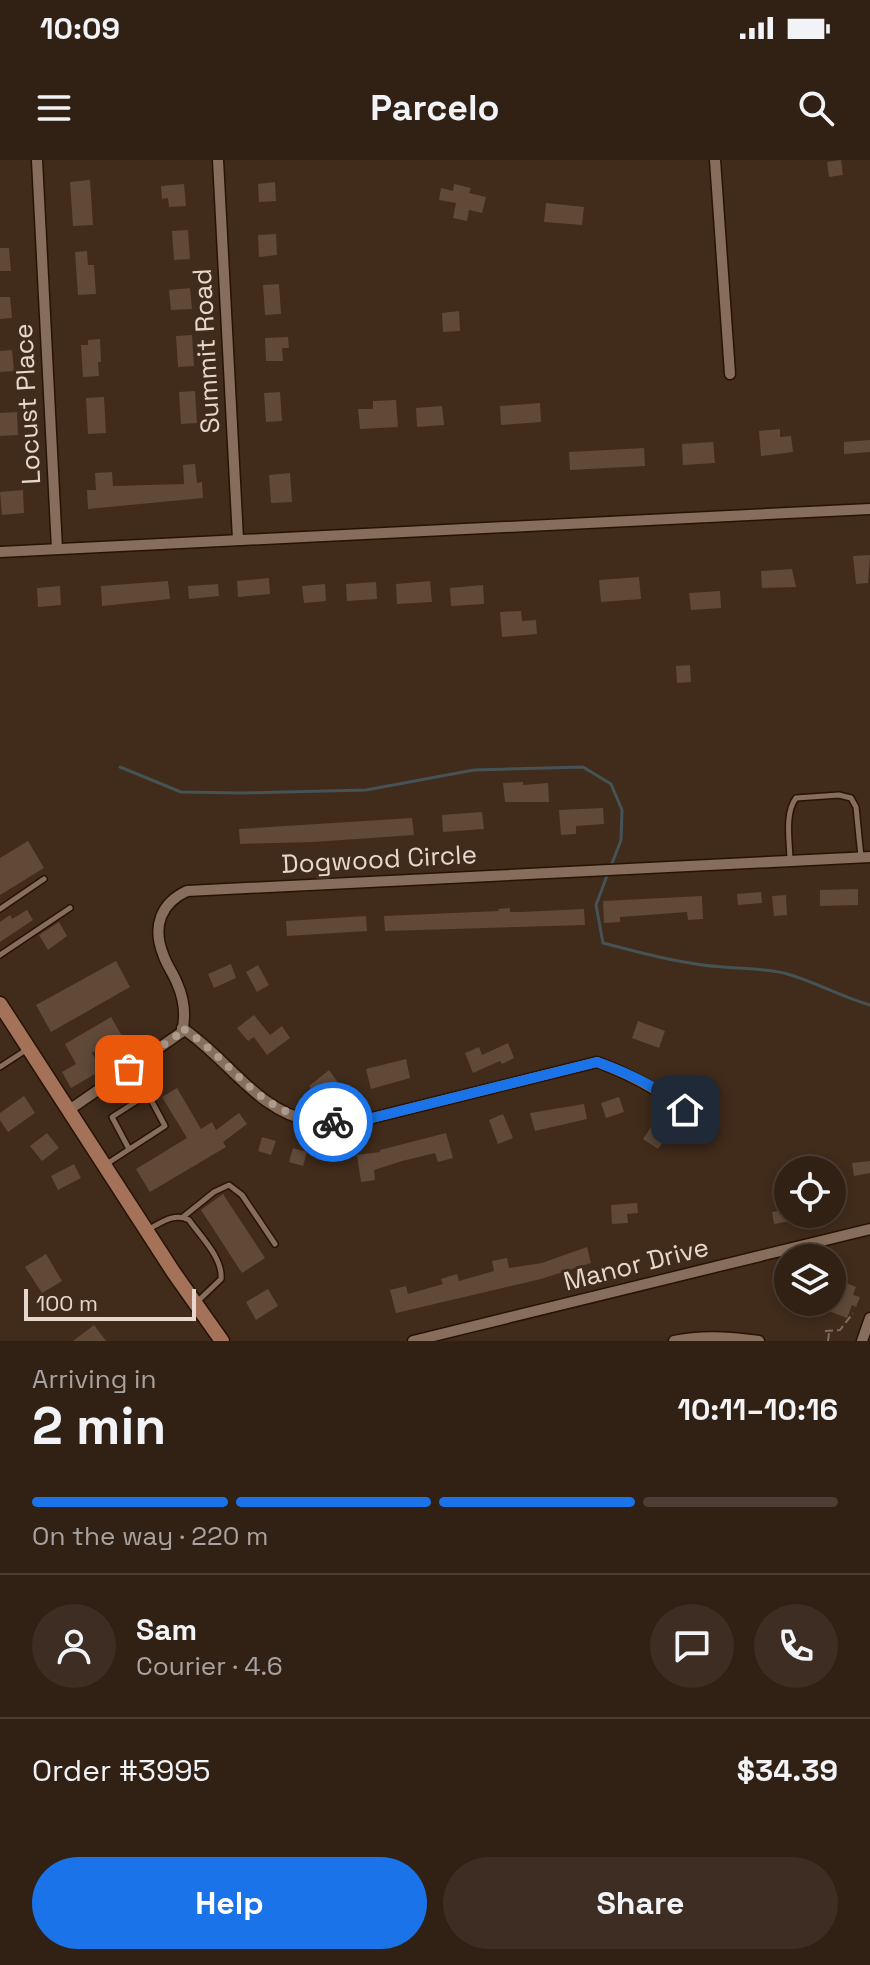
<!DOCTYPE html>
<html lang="en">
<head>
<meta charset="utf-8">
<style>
  :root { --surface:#312014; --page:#3d2d22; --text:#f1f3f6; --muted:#a8a3a0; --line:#4c3e34; --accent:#1a73e8 }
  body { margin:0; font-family:"Space Grotesk",sans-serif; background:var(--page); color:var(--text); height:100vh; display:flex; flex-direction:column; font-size:30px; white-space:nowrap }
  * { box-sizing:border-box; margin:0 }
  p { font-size:26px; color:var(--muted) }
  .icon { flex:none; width:44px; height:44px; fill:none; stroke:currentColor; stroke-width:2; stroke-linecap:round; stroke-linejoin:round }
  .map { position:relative; height:1181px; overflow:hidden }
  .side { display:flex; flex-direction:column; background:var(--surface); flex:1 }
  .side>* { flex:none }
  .controls { position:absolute; left:774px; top:996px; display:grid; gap:16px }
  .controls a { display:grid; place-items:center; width:72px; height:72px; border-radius:50%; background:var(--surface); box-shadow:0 4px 12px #0003,0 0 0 2px var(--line); font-size:40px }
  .scale { position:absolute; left:24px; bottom:20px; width:172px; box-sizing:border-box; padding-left:8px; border:4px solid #e6d8ce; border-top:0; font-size:22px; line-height:28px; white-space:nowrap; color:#e6d8ce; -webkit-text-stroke:6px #412b1b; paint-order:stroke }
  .pin { position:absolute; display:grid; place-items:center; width:68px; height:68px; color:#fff; margin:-34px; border-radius:16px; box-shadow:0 4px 12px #0006 }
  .courier { position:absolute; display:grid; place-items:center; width:80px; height:80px; margin:-40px; border:6px solid #1a73e8; border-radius:50%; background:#fff; color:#222; box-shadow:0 2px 10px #0007 }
  .overview em { font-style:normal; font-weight:700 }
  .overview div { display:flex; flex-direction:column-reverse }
  .overview { display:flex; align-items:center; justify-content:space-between; height:136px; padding:0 32px }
  h1 { font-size:52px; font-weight:700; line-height:60px }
  .bar { display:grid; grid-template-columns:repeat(4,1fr); gap:12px 8px; align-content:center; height:96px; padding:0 32px }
  .bar i { height:10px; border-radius:6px; background:var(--line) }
  .bar .active { background:var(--accent) }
  .bar p { grid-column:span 4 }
  .line { display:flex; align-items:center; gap:20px; padding:0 32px; border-top:2px solid var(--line) }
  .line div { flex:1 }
  .round { display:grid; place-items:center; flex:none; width:84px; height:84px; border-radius:42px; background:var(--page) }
  .cta { display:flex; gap:16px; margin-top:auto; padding:16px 32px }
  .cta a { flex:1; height:92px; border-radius:48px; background:var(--accent); color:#fff; font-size:32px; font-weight:700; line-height:92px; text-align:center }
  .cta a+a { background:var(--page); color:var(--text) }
  .status { display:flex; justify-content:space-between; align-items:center; height:56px; padding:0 40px; background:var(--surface); direction:ltr }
  .status svg { height:22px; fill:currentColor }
  header { display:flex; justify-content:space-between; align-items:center; height:104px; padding:0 32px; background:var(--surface); font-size:36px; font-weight:700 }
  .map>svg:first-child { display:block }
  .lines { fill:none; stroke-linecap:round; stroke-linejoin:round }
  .stream { stroke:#455356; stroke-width:3 }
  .building { fill:#604937 }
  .lane-casing { stroke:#271304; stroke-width:8 }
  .street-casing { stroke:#271304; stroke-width:13 }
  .secondary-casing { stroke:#271304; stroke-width:17 }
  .path { stroke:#7f6c5f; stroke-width:2; stroke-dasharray:8 4; stroke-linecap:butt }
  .lane { stroke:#876d5b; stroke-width:5 }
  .street { stroke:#876d5b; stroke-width:10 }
  .secondary { stroke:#a47259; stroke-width:14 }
  .done { stroke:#ac9b8f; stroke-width:8; stroke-dasharray:0 14.4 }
  .route { stroke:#1a73e8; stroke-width:10 }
  .labels { text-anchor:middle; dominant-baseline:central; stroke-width:6; stroke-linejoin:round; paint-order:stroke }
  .street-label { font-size:26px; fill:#e6d8ce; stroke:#412b1b }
</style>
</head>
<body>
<div class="status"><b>10:09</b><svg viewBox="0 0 49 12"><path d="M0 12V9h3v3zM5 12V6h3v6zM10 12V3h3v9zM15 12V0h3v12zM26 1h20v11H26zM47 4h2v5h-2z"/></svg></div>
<header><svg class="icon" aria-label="menu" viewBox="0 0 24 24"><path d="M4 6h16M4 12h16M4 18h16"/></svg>Parcelo<svg class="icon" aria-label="search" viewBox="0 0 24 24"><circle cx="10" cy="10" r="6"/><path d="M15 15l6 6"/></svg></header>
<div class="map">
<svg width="870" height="1181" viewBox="0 0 870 1181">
  <rect width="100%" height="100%" fill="#412b1b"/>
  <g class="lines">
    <!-- stream -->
    <g class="stream">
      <polyline points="120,607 181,632 241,633 366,630 474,610 583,607 611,624 622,650 621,680 611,706"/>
      <path d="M608 713 596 745 603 783C642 793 682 804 723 807 744 809 762 808 784 813 814 821 841 837 870 845"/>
    </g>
  </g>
  <!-- building -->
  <g class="building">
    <polygon points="841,0 843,15 829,17 827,2"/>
    <polygon points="90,20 93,65 73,66 70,22"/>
    <polygon points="275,22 276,41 259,42 258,24"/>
    <polygon points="184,24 186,46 169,47 168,38 162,39 161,26"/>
    <polygon points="454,24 471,28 469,33 486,37 482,53 469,50 467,61 453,58 456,43 439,40 441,28 453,31"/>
    <polygon points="546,43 584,47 582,65 544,62"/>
    <polygon points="188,70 190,99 174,100 172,71"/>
    <polygon points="276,74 277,95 259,97 258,75"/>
    <polygon points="0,88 9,88 11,111 0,111"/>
    <polygon points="87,91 88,105 94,105 96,134 78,135 75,92"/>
    <polygon points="279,124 281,154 265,155 263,125"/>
    <polygon points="190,128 192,149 171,150 169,130"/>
    <polygon points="0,137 10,137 12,158 0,159"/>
    <polygon points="459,151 460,171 443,172 442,153"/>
    <polygon points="192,175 194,206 178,207 176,176"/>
    <polygon points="288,177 289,188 282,188 283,201 266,201 265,178"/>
    <polygon points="100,179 101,202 98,202 99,216 83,217 81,185 88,185 88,180"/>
    <polygon points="12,190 14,211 0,212 0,191"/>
    <polygon points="195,231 197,263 181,264 179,232"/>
    <polygon points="280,232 282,261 266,262 264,233"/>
    <polygon points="104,237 106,273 88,274 86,238"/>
    <polygon points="396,240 398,267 360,269 358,249 373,249 373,241"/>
    <polygon points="540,243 541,262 501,265 500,246"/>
    <polygon points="442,246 444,265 417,267 416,248"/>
    <polygon points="17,252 18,275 0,276 0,253"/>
    <polygon points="780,269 780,277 791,276 793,292 761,296 759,271"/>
    <polygon points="870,280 870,292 844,294 844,282"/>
    <polygon points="713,282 715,303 683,305 682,284"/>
    <polygon points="644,288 645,306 570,310 569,292"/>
    <polygon points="195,304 197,323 202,322 203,338 88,349 87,330 96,330 95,313 112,312 113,326 184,324 183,305"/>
    <polygon points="290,313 292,342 271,343 269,315"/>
    <polygon points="23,330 24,353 2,355 0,332"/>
    <polygon points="870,395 868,423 856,424 853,396"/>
    <polygon points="792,409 796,427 762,428 761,411"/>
    <polygon points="639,417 641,439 601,442 599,420"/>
    <polygon points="269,418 270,434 238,437 237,421"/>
    <polygon points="168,421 170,439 102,446 101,426"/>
    <polygon points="430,421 432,442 397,444 396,424"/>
    <polygon points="376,422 377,439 347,441 346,424"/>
    <polygon points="218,424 219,436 189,439 188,426"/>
    <polygon points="325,424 326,441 304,443 302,426"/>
    <polygon points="483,425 484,444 451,446 450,428"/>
    <polygon points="60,426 61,445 38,447 37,428"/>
    <polygon points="720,431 721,448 691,450 689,433"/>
    <polygon points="521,451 522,461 536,460 537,474 502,477 500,452"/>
    <polygon points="690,505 691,522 677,523 676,506"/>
    <polygon points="523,622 523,625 548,623 549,642 505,642 503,623"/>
    <polygon points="603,648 604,664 576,666 576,674 561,675 559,650"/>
    <polygon points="482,652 484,669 443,672 442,655"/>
    <polygon points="412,658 414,675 313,682 240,684 239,669"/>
    <polygon points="28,681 44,708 0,735 0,698"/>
    <polygon points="858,729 858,745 820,746 820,730"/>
    <polygon points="761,732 762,743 738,745 737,734"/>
    <polygon points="786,735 787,755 774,756 772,736"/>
    <polygon points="702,736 703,759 688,760 687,752 620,757 620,762 604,763 603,741"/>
    <polygon points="510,748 510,752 521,752 584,749 585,765 385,771 384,756 499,751 498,749"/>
    <polygon points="27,750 33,760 0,782 0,762 10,755 12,759"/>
    <polygon points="366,756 367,771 287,776 286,761"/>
    <polygon points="59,762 67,776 48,790 39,775"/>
    <polygon points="116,801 130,827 51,872 36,845"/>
    <polygon points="231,804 236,818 214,828 208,814"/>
    <polygon points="258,805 269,825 257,832 246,812"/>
    <polygon points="254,855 270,875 282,866 290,878 267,895 254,877 248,881 237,868"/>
    <polygon points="111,857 122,876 92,893 102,910 71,928 62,912 76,904 65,884"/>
    <polygon points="638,861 665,871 659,888 632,878"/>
    <polygon points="508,883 514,898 502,904 500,901 473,913 465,893 479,887 482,895"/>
    <polygon points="406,899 410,918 371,929 366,909"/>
    <polygon points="329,910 339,924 319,940 309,926"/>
    <polygon points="177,928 201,969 212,962 216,970 239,953 247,964 223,982 226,987 150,1032 136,1009 187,978 162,937"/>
    <polygon points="24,936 35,953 8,972 0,960 0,953"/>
    <polygon points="619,937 624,952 606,958 601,943"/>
    <polygon points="584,944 587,959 535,971 530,953"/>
    <polygon points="503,954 513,978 498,984 489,960"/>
    <polygon points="653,964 668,975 658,989 643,979"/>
    <polygon points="47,973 59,988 42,1001 30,986"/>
    <polygon points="446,973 453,998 438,1002 435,993 402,1001 374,1010 375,1020 361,1022 357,995 380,992 380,990"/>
    <polygon points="262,977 276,981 271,995 258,991"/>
    <polygon points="293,988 307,992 303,1006 289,1002"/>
    <polygon points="870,1001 870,1013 854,1016 852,1003"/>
    <polygon points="74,1004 81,1018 58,1030 51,1016"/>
    <polygon points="223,1034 265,1098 242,1113 201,1050"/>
    <polygon points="637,1043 638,1053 627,1054 628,1063 612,1064 611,1045"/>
    <polygon points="785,1050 786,1054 806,1054 806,1058 774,1064 772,1052"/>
    <polygon points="587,1087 591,1103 541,1119 396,1153 390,1130 406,1126 408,1134 443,1124 441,1119 457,1114 459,1121 494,1111 492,1101 507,1098 509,1108 542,1103"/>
    <polygon points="46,1094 62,1121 42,1133 25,1107"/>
    <polygon points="832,1117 856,1127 853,1135 860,1137 856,1147 852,1145 847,1158 829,1151 832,1144"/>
    <polygon points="268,1129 278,1146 256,1160 246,1142"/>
    <polygon points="94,1165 106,1181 73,1181"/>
  </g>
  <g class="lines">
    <!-- lane casing -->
    <g class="lane-casing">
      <g id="lane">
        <path d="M790 701C790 683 784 654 796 638L839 635 851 638 856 647 861 697"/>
        <polyline points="0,749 44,719"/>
        <polyline points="0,795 70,748"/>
        <polyline points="0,907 26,890"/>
        <polyline points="105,1005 165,966 148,934 112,957 129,989"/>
        <polyline points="183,1057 214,1032 229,1025 242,1035 275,1084"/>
        <path d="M147 1070C161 1063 174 1052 189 1060 201 1077 223 1098 221 1119L196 1143"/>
      </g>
    </g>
    <!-- street casing -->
    <g class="street-casing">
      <g id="street">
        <polyline points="37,0 57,389"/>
        <polyline points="218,0 238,379"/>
        <polyline points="715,0 730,214"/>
        <polyline points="0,392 870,349"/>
        <path d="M182 868C227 897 257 952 312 961 331 964 350 961 368 959L597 902C635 916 668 934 698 962"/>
        <path d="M69 950 182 872C186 856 184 839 177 823 173 813 166 804 163 794 152 766 161 743 187 731L870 697"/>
        <polyline points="413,1181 870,1069"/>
        <path d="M674 1181C701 1175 732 1177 759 1181"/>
        <polyline points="862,1181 870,1158"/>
      </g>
    </g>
    <!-- secondary casing -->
    <g class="secondary-casing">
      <polyline id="secondary" points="0,844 174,1113 222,1181"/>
    </g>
    <!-- path -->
    <g class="path">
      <polyline points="825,1171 840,1170 853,1153"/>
      <polyline points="828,1181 829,1173"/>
    </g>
    <!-- lane -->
    <use href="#lane" class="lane"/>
    <!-- street -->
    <use href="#street" class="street"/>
    <!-- secondary -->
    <use href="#secondary" class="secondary"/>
  </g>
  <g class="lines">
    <!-- done -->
    <path class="done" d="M129 909 182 872V868C238 904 258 959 333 962"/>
    <!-- route -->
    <path class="route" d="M333 962 368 959 597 902C628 913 660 928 685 950"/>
  </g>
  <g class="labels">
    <!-- street labels -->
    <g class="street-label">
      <text transform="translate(206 191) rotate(-93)">Summit Road</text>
      <text transform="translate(27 244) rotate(-93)">Locust Place</text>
      <text transform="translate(379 699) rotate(-3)">Dogwood Circle</text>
      <text transform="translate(636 1104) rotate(-14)">Manor Drive</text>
    </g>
  </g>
</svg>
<div class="controls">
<a><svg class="icon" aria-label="locate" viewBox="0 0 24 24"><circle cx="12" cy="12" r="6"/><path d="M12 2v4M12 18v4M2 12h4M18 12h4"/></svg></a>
<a><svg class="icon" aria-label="layers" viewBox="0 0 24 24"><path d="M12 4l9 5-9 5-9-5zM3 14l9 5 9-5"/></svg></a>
</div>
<div class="scale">100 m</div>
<div class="pin" style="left:129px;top:909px;background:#ea580c"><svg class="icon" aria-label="bag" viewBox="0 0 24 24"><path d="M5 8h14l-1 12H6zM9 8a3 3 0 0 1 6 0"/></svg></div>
<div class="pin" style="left:685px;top:950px;background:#1f2937"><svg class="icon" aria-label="home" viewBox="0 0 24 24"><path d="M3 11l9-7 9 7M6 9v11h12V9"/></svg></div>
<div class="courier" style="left:333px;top:962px"><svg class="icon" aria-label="bike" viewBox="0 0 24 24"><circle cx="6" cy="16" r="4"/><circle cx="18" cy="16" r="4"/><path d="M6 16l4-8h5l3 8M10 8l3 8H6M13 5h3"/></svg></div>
</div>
<section class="side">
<div class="overview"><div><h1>2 min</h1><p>Arriving in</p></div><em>10:11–10:16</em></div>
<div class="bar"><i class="active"></i><i class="active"></i><i class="active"></i><i></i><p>On the way · 220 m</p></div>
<div class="line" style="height:144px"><a class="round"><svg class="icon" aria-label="person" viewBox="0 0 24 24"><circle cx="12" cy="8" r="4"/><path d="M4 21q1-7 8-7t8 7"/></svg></a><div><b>Sam</b><p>Courier · 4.6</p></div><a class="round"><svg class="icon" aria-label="chat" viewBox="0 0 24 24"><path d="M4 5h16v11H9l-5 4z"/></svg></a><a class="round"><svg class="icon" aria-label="phone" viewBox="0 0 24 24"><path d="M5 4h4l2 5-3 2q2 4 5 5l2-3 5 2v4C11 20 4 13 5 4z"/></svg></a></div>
<div class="line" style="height:104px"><div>Order #3995</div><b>$34.39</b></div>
<div class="cta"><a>Help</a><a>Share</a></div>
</section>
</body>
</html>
